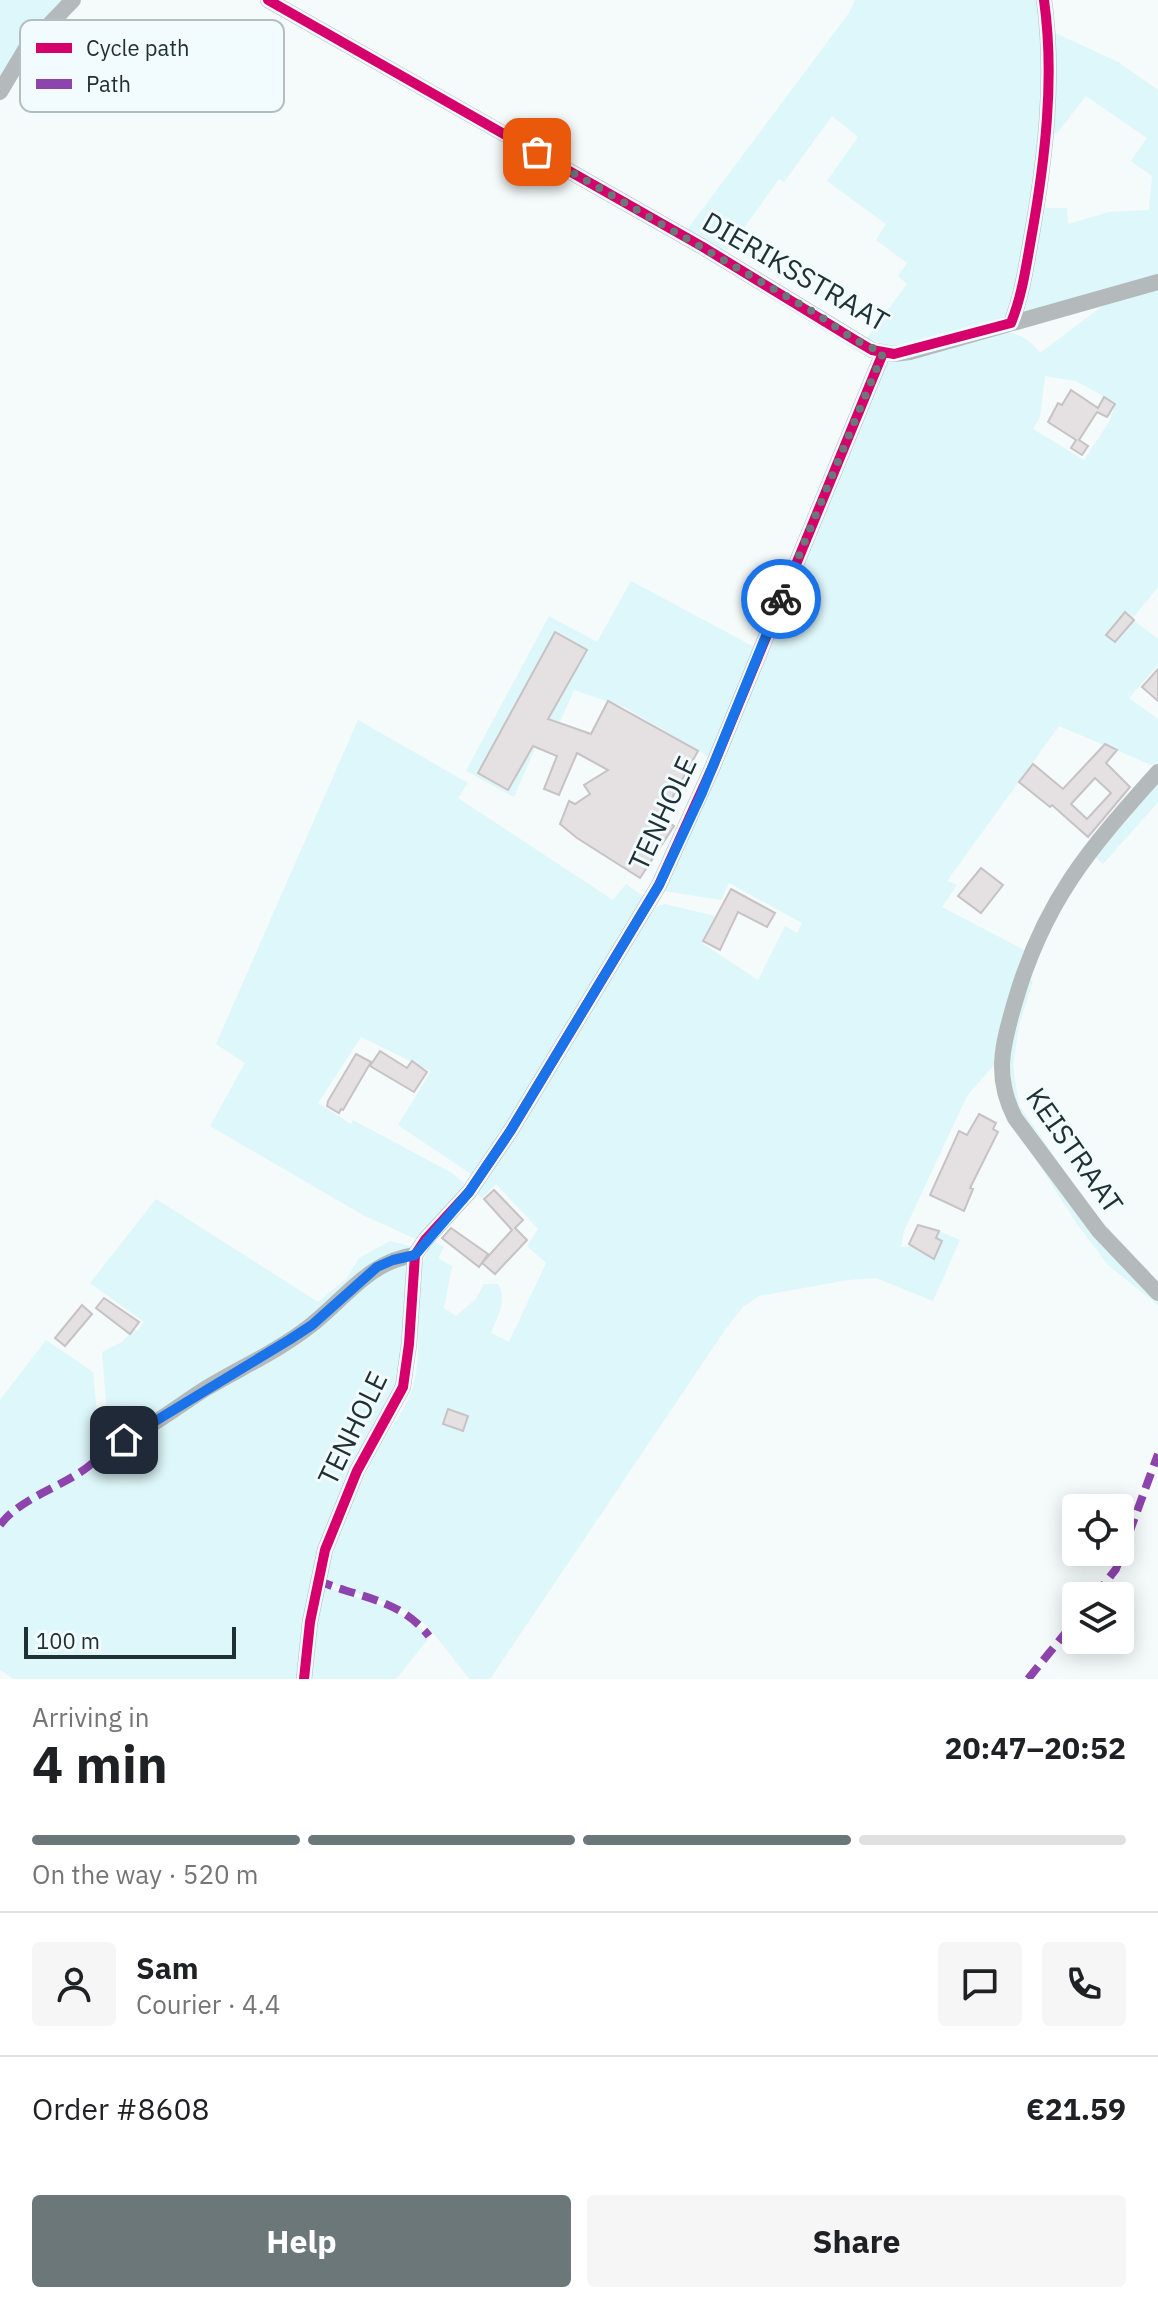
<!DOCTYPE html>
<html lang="en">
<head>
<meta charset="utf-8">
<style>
  :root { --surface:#fff; --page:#f6f6f6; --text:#202124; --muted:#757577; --line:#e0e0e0; --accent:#6b7779 }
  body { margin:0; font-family:"IBM Plex Sans",sans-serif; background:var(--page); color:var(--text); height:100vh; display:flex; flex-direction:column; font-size:30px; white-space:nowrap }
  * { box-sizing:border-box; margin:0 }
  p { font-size:26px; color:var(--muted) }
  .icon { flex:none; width:44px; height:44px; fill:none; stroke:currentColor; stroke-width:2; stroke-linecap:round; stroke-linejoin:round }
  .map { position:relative; height:1679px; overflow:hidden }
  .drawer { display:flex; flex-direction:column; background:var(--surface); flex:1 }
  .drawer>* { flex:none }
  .tools { position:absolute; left:1062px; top:1494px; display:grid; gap:16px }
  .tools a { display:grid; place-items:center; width:72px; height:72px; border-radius:8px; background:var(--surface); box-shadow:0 4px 20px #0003; font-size:40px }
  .scale { position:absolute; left:24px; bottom:20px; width:212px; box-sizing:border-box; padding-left:8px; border:4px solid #203134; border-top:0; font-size:22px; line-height:28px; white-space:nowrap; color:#203134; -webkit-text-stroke:6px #f2fbfd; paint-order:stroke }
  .pin { position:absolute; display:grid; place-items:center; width:68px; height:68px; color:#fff; margin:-34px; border-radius:16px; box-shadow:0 4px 12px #0006 }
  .courier { position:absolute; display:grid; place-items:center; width:80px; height:80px; margin:-40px; border:6px solid #1a73e8; border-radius:50%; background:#fff; color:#222; box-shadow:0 2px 10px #0007 }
  .summary em { font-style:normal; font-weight:700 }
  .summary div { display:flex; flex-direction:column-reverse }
  .summary { display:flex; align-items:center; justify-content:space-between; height:136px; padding:0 32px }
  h1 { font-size:52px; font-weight:700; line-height:60px }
  .bar { display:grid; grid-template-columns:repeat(4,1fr); gap:12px 8px; align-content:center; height:96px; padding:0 32px }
  .bar i { height:10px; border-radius:6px; background:var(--line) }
  .bar .current { background:var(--accent) }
  .bar p { grid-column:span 4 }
  .line { display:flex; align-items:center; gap:20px; padding:0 32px; border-top:2px solid var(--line) }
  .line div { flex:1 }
  .round { display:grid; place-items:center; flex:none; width:84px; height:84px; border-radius:8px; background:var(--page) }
  .button { display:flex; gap:16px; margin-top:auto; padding:16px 32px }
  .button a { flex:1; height:92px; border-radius:8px; background:var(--accent); color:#fff; font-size:32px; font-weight:700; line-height:92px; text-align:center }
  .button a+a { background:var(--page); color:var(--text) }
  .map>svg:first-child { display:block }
  .green { fill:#def7fa; fill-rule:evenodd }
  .building { fill:#e5e1e2; stroke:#c7c2c3; stroke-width:2; fill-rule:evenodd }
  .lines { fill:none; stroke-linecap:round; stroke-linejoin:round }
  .street { stroke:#b4babb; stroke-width:16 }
  .quiet { stroke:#8e44ad; stroke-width:8; stroke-dasharray:16 8; stroke-linecap:butt }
  .cycleway-casing { stroke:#f2fbfd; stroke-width:15 }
  .cycleway { stroke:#d6006c; stroke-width:10 }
  .done { stroke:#6b7779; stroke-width:8; stroke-dasharray:0 14.4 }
  .route { stroke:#1a73e8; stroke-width:10 }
  .labels { text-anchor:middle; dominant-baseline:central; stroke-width:6; stroke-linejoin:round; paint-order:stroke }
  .street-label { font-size:28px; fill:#203134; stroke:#f2fbfd }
  .key { fill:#f2fbfd; stroke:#b3bec1; stroke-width:2 }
  .key-label { font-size:22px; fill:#203134 }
</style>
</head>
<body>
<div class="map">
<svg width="1158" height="1679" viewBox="0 0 1158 1679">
  <rect width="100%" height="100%" fill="#f5fafa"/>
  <!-- green -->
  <g class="green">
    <polygon points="0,0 65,0 0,79"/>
    <polygon points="855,0 1040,0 1045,59 1029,233 1007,316 996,321 895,348 867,338 907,284 898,276 907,263 876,240 886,224 827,181 858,137 832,116 784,182 779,179 731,246 726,250 717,249 686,231 849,13"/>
    <polygon points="1053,32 1118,62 1158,90 1158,277 1025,313 1024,306 1045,208 1067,208 1068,224 1109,212 1149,210 1152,176 1131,161 1147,138 1086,96 1057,133 1051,133"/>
    <path d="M1158 288V587L1132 619 1158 639V665L1129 698 1158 719V762L1154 766 1059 726 947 881 957 885 942 907 1026 951 994 1065 967 1096 904 1231 901 1247 920 1246 929 1227 960 1240 933 1301 876 1278 848 1280 759 1296 743 1307 727 1327 490 1679H470C455 1662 434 1631 417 1617 393 1599 345 1596 327 1578 336 1529 360 1484 383 1441 393 1424 408 1405 413 1386 427 1339 405 1284 433 1241L444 1247 438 1258 452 1266 444 1308 456 1316 476 1299 484 1284H498C508 1300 497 1316 491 1333L509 1342 546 1263 527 1246 538 1229 496 1184 482 1198 475 1191 636 934 656 907 665 904 715 916 702 943 758 980 785 926 797 933 802 923 729 883 721 900 664 891 887 357 1008 332C1022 335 1032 342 1040 353L1105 304ZM1045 376 1076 381 1116 403 1109 422 1084 460 1033 429 1040 417Z"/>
    <polygon points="631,581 758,649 711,758 624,707 574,690 560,722 548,718 514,797 466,771 549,616 597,642"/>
    <polygon points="358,720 468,783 458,798 613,900 626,884 644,897 474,1176 398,1125 431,1071 361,1037 318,1103 351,1124 353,1120 452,1173 465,1184 463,1191 420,1241 363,1215 210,1126 245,1063 216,1044"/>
    <polygon points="1158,780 1158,802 1103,864 1092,854"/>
    <polygon points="1026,980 1033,980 1019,1026 1013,1065 1019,1105 1089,1207 1158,1282 1158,1289 1111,1241 1015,1108 1009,1073 1009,1045"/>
    <polygon points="1012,1122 1158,1297 1158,1305 1108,1265 1075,1221"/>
    <polygon points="156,1199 318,1302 347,1278 359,1258 390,1241 414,1247 307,1325 129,1432 114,1434 108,1427 102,1352 122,1342 134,1329 138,1331 144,1322 90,1283"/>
    <polygon points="405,1264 407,1271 402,1376 346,1489 297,1679 14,1679 0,1670 0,1400 46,1340 93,1372 99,1437 110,1449 120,1452 153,1431 377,1271"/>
    <polygon points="322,1586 379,1604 414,1621 428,1639 396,1679 310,1679"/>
  </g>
  <!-- building -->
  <g class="building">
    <polygon points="1071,390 1098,408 1104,397 1115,404 1107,417 1097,412 1079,440 1088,446 1082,455 1071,448 1076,440 1048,422 1058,403 1062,405"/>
    <polygon points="1125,612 1134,620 1115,642 1106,635"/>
    <polygon points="555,632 587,650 548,719 591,734 608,701 698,751 661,818 674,826 640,878 577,838 560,824 569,801 575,804 590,794 584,785 608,770 577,753 559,795 544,789 557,756 533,746 508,790 478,773"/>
    <polygon points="1158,669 1158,701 1142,687"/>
    <path d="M1105 744 1117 750 1106 763 1130 787 1088 837 1052 805 1050 807 1019 782 1033 764 1063 789ZM1095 778 1111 793 1087 819 1071 804Z"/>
    <polygon points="981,868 1003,885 981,913 958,896"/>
    <polygon points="731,889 775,913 767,927 738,912 720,950 703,941"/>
    <polygon points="380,1051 407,1068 412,1061 427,1072 414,1092 370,1066"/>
    <polygon points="356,1054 371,1062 343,1110 341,1109 339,1113 327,1106 328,1101"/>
    <polygon points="979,1114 996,1123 993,1129 998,1132 970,1188 973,1189 964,1211 930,1195 959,1131 967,1135"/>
    <polygon points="494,1190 523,1220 515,1228 527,1240 495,1274 482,1263 512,1230 484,1199"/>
    <polygon points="918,1225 939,1231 936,1238 942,1241 934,1259 909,1244"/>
    <polygon points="451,1228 488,1254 479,1267 442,1238"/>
    <polygon points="104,1298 139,1322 130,1334 96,1308"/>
    <polygon points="82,1305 92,1314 65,1346 55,1338"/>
    <polygon points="448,1409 468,1416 463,1431 443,1424"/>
  </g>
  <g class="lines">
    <!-- street -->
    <g class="street">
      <polyline points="268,0 703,247 872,350 894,354 910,352 1158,282"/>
      <polyline points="0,92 25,50 73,0"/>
      <path d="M1011 323C1022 296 1026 267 1031 239 1045 162 1055 78 1044 0"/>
      <path d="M1158 772C1089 849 1043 902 1014 1005 1002 1047 994 1077 1015 1118L1099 1231 1158 1293"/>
      <path d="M110 1440C119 1442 126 1440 133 1435 159 1422 181 1404 205 1389 240 1368 278 1351 310 1326 345 1299 369 1261 415 1255"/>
      <polyline points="304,1679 310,1622 325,1550 357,1471 403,1387 409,1344 415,1255 425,1240 469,1192 511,1130 659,885 713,766 883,353"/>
    </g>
    <!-- quiet -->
    <g class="quiet">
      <path d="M0 1525C28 1488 91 1483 110 1440"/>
      <path d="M317 1580C358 1598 399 1598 429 1636"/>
      <polyline points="1095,1596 1116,1569 1158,1454"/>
      <polyline points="1028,1679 1076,1620"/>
    </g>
    <!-- cycleway casing -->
    <g class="cycleway-casing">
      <g id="cycleway">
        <path d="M268 0 703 247 855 340 872 350 894 354 1011 323C1022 296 1026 267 1031 239 1045 162 1055 78 1044 0"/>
        <polyline points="304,1679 310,1622 325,1550 357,1471 403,1387 409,1344 415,1255 425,1240 469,1192 511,1130 659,885 713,766 883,353"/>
      </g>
    </g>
    <!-- cycleway -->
    <use href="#cycleway" class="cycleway"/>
  </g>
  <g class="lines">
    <!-- done -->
    <polyline class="done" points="537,152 815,313 855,340 883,353 781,599"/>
    <!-- route -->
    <polyline class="route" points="124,1440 289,1340 312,1325 377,1267 393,1260 415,1255 469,1192 511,1130 659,885 701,795 781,599"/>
  </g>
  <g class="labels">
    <!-- street labels -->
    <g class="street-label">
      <text transform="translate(796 271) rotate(30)">DIERIKSSTRAAT</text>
      <text transform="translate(662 813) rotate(-65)">TENHOLE</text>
      <text transform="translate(1075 1150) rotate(55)">KEISTRAAT</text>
      <text transform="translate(352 1428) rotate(-64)">TENHOLE</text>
    </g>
  </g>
  <!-- legend -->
  <rect x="20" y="20" width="264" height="92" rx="12" class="key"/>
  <rect x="36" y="43" width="36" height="10" fill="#d6006c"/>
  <rect x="36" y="79" width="36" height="10" fill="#8e44ad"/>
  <g class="key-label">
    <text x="86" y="56">Cycle path</text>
    <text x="86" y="92">Path</text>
  </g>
</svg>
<div class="tools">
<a><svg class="icon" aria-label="locate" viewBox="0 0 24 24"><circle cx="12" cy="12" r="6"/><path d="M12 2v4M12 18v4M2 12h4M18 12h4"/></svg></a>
<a><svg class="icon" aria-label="layers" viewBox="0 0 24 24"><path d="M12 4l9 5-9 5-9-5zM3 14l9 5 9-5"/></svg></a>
</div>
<div class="scale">100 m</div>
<div class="pin" style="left:537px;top:152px;background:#ea580c"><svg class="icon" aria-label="bag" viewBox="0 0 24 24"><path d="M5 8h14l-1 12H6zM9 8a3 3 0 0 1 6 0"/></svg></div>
<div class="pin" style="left:124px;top:1440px;background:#1f2937"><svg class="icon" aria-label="home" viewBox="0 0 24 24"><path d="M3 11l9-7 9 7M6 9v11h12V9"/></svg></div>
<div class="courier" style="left:781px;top:599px"><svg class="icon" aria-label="bike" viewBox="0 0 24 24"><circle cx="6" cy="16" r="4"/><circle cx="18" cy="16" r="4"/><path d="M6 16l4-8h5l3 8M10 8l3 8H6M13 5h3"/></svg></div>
</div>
<section class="drawer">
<div class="summary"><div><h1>4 min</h1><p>Arriving in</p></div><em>20:47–20:52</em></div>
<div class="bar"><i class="current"></i><i class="current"></i><i class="current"></i><i></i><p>On the way · 520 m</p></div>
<div class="line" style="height:144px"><a class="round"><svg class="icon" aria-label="person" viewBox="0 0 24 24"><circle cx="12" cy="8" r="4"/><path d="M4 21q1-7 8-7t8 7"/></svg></a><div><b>Sam</b><p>Courier · 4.4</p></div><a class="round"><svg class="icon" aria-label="chat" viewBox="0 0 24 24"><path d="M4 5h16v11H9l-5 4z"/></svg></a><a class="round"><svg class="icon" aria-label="phone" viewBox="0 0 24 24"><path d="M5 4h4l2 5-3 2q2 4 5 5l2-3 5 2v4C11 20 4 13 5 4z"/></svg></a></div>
<div class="line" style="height:104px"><div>Order #8608</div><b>€21.59</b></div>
<div class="button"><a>Help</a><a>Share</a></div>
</section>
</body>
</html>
